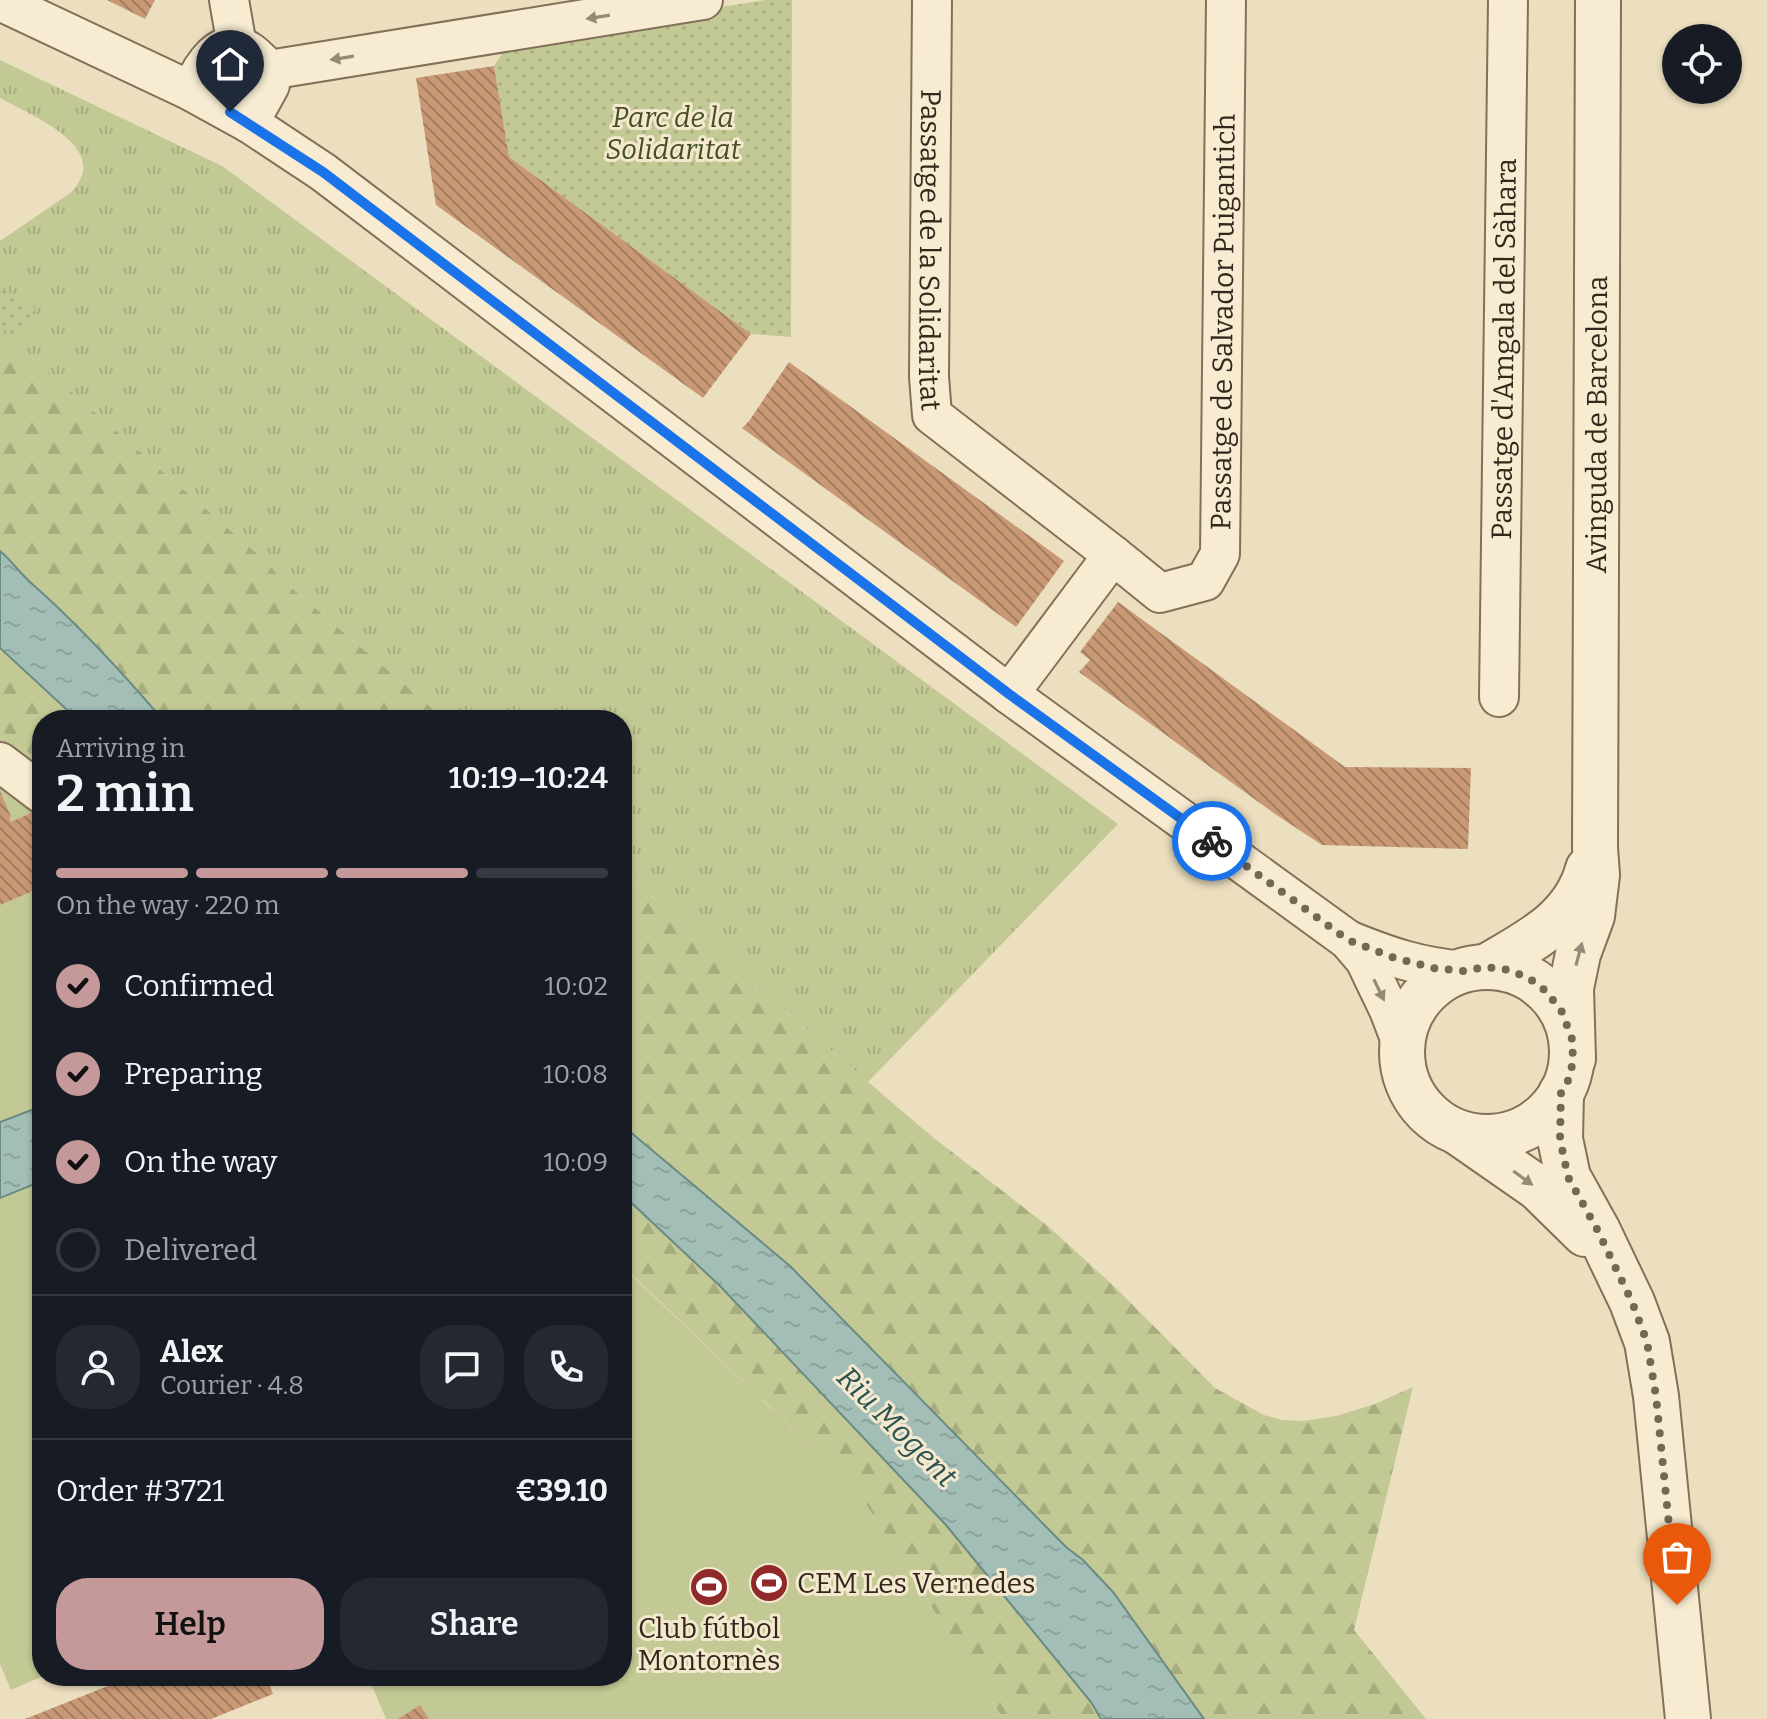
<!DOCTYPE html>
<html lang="en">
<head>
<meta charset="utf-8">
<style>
  :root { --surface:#171b24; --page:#242831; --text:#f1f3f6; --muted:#9ea1a6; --line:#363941; --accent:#c5999a }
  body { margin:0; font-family:Bitter,serif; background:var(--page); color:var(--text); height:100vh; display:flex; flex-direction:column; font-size:30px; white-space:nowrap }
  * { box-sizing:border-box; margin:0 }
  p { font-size:26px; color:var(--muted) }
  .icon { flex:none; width:44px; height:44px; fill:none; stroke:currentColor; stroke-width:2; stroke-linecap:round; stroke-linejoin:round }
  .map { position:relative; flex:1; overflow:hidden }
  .side { position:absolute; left:32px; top:710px; width:600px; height:976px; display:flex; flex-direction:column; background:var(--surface); border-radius:32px; box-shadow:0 2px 6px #0004 }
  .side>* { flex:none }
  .tools { position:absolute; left:1662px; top:24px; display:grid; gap:16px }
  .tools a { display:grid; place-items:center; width:80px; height:80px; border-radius:50%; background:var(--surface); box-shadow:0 2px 6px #0004; font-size:40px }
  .pin { position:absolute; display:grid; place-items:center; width:68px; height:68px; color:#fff; margin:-82px -34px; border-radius:50% 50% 50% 0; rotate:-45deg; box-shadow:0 0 8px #0007 }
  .pin .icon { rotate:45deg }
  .courier { position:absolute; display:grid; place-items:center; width:80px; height:80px; margin:-40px; border:6px solid #1a73e8; border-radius:50%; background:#fff; color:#222; box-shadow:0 2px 10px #0007 }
  .headline em { font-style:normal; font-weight:600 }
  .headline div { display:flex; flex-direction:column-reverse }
  .headline { display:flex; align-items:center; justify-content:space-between; height:136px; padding:0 24px }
  h1 { font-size:52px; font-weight:600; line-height:60px }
  .bar { display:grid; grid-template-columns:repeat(4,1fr); gap:12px 8px; align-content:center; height:96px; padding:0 24px }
  .bar i { height:10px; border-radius:6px; background:var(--line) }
  .bar .selected { background:var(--accent) }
  .bar p { grid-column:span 4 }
  .line { display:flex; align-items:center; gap:20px; padding:0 24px; border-top:2px solid var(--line) }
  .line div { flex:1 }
  .round { display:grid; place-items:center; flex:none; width:84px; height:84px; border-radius:32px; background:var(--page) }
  ol { padding:0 24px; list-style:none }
  li { display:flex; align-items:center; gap:24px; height:88px }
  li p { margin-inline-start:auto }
  li .icon { padding:8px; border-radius:50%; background:var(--accent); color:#111; stroke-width:4 }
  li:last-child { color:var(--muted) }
  li i { width:44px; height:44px; border:4px solid var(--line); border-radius:50% }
  .cta { display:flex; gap:16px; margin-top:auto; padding:16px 24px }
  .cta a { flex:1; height:92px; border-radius:32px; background:var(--accent); color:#111; font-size:32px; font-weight:600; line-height:92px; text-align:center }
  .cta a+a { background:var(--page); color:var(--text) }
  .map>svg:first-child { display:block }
  .grass { fill:url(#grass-tufts) }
  .forest { fill:url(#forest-firs) }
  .park { fill:url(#park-dots) }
  .pitch { fill:#c2c994 }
  .water { fill:url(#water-ripples); stroke:#6a8b83; stroke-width:2 }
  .building { fill:url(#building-back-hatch) }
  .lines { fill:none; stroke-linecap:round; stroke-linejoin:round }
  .minor-casing { stroke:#847058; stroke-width:42 }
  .tertiary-casing { stroke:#847058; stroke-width:48 }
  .minor { stroke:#f7ecd2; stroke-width:38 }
  .tertiary { stroke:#f7ecd2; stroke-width:44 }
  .oneway { fill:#968a77 }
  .done { stroke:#746855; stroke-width:8; stroke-dasharray:0 14.4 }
  .route { stroke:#1a73e8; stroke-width:10 }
  .labels { text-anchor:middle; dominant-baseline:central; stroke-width:6; stroke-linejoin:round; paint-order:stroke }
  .park-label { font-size:28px; font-style:italic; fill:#444f23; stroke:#f4e9ce }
  .street-label { font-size:28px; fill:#34281c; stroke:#f4e9ce }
  .poi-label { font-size:28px; fill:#34281c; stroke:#f4e9ce; text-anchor:start }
  .water-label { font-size:30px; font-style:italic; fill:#2c5351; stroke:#f4e9ce }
</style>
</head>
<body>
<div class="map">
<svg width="1767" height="1719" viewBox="0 0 1767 1719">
  <defs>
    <pattern id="grass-tufts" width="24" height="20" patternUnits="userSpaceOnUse" patternTransform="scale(2)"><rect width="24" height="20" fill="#c2c994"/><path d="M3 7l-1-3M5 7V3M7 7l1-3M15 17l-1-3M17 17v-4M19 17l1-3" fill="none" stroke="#a7ad7f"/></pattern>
    <pattern id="forest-firs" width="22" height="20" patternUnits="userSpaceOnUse" patternTransform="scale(2)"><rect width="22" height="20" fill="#c2c994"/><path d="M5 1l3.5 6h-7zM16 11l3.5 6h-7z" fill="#a7ad7f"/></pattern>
    <pattern id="park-dots" width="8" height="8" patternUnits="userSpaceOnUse" patternTransform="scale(2)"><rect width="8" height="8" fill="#c2c994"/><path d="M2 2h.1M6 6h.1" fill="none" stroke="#a7ad7f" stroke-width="1.8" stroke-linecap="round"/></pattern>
    <pattern id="water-ripples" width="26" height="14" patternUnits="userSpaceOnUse" patternTransform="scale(2)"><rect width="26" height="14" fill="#a2beb6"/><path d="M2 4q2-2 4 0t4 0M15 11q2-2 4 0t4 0" fill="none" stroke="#8ca39c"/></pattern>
    <pattern id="building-back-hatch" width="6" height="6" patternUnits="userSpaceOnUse" patternTransform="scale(2)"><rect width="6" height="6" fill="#c99976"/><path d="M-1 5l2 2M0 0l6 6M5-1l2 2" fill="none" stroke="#a47d60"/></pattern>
  </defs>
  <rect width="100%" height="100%" fill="#ecdfbf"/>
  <!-- grass -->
  <path class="grass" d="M0 60 222 166 1118 824 868 1082 622 871V720H446L280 578 269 564 32 358 0 342V241L69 194C117 149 32 116 0 98Z"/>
  <!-- forest -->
  <g class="forest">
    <path d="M0 342 32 358 269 564 280 578 446 720H163C121 671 78 624 30 582 19 572 11 560 0 551Z"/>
    <polygon points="0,648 78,720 42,720 42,764 0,729"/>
    <polygon points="622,871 930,1135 1049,1227 1117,1289 1215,1388 1264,1415 1282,1420 1303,1421 1336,1416 1375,1404 1413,1387 1354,1630 1426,1719 1204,1719 1113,1592 1083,1560 1066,1547 790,1266 622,1125"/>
    <polygon points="622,1194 720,1286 946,1525 1091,1702 1101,1719 1003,1719 856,1489 622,1265"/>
  </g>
  <!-- park -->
  <g class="park">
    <polygon points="765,0 792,0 791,337 751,334 509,157 494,66 511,40"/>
    <polygon points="0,287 36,308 16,337 0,327"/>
  </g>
  <!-- pitch -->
  <g class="pitch">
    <polygon points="0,729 42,764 43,1676 11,1690 0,1664"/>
    <polygon points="622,1266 856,1489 1003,1719 386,1719 368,1676 622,1676"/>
  </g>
  <!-- water -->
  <g class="water">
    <path d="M0 551C11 560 19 572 30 582 78 624 121 671 163 720H78L0 648Z"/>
    <polygon points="42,1106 42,1181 0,1198 0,1122"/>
    <polygon points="622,1125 790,1266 1066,1547 1083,1560 1113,1592 1204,1719 1101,1719 1091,1702 946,1525 720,1286 622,1194"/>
  </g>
  <!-- building -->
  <g class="building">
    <polygon points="107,0 155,0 145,19"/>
    <polygon points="494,66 509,157 751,334 703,398 436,205 416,78"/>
    <polygon points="789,362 1064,561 1016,627 742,428 749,421"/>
    <polygon points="1118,602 1345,767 1471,768 1468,849 1322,845 1275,814 1079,672 1090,660 1080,652"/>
    <polygon points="0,791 11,817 9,817 11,822 42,808 42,887 0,905"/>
    <polygon points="133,1676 266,1676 273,1694 211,1719 25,1719"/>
    <polygon points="420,1705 429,1719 398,1719"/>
  </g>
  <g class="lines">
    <!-- minor casing -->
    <g class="minor-casing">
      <g id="minor">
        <polyline points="229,0 237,46"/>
        <path id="s1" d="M932 0 929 377 932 415 1113 555 1160 593 1205 581 1220 554 1226 0"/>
        <polyline points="0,1 191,91 249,123 323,172 1009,694 1348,940 1365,960 1389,1010 1402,1044"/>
        <polyline points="269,70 703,0"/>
        <path d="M191 91C201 68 221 32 250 52 257 57 263 64 269 70L270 85 249 123"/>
        <polyline points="1009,694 1113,555"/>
        <path id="s2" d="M1499 697 1508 0"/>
        <polyline points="0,762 42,794"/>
        <path d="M1348 940C1390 957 1419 967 1464 971"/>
      </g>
    </g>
    <!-- tertiary casing -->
    <g class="tertiary-casing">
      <g id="tertiary">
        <path d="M1486 967C1528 942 1574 921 1588 869"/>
        <circle cx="1487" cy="1052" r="85"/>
        <path id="s3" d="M1573 1059 1571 988 1578 954 1592 916 1597 875 1595 848 1598 0"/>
        <polyline points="1561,1093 1560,1139 1568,1177 1598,1231 1632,1302 1647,1342 1656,1396 1688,1719"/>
        <polyline points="1459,1133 1538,1188 1585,1234"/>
      </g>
    </g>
    <!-- minor -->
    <use href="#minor" class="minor"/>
    <!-- tertiary -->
    <use href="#tertiary" class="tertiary"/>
  </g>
  <!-- one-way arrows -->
  <defs><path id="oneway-solid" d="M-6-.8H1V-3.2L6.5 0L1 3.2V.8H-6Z" transform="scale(2)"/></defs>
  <g class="oneway">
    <use href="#oneway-solid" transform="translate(598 17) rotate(171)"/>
    <use href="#oneway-solid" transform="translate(342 58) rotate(171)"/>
    <use href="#oneway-solid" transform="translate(1579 954) rotate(-75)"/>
    <use href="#oneway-solid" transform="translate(1379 990) rotate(64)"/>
    <use href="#oneway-solid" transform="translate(1523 1178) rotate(36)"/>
  </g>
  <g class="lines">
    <!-- done -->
    <polyline class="done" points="1212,841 1348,940 1392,957 1433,968 1464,971 1486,967 1510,970 1530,979 1546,991 1562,1012 1572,1039 1573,1059 1570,1077 1561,1093 1560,1139 1568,1177 1598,1231 1632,1302 1647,1342 1656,1396 1677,1605"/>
    <!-- route -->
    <polyline class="route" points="230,112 323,172 1009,694 1212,841"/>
  </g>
  <!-- icons -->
  <defs>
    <g id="stadium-disc" transform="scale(2)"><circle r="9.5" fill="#902a2a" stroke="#f4e9ce"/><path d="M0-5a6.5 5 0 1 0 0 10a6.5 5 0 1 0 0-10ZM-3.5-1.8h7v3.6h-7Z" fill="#fff"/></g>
  </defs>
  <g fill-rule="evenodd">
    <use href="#stadium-disc" x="769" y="1583"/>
    <use href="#stadium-disc" x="709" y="1587"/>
  </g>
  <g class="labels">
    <!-- park labels -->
    <g class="park-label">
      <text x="673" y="117">Parc de la<tspan x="673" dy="32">Solidaritat</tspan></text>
    </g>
    <!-- street labels -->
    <g class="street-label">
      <text stroke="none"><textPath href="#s1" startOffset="250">Passatge de la Solidaritat</textPath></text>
      <text stroke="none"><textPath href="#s1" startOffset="1014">Passatge de Salvador Puigantich</textPath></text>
      <text stroke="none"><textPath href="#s2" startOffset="348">Passatge d'Amgala del Sàhara</textPath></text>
      <text stroke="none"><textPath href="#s3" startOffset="638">Avinguda de Barcelona</textPath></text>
    </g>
    <!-- poi labels -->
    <g class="poi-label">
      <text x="797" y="1583">CEM Les Vernedes</text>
      <text x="709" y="1628" text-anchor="middle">Club fútbol<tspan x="709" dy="32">Montornès</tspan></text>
    </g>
    <!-- water labels -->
    <g class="water-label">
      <text transform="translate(897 1427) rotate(45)">Riu Mogent</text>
    </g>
  </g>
</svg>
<div class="tools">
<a><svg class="icon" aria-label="locate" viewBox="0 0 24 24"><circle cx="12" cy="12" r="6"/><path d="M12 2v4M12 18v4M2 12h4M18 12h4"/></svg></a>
</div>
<div class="pin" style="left:1677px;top:1605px;background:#ea580c"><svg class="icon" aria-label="bag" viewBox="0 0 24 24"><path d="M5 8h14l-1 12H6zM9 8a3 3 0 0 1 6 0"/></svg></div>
<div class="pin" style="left:230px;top:112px;background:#1f2937"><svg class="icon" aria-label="home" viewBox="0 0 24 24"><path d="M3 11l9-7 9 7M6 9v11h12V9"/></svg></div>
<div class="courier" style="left:1212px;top:841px"><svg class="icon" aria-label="bike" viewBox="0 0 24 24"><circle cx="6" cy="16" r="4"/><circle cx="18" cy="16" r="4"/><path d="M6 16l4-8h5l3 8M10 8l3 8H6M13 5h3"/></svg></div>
<section class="side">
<div class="headline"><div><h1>2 min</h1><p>Arriving in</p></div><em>10:19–10:24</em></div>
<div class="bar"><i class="selected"></i><i class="selected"></i><i class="selected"></i><i></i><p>On the way · 220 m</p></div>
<ol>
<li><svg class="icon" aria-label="check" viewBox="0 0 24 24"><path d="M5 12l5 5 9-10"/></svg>Confirmed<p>10:02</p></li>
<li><svg class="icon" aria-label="check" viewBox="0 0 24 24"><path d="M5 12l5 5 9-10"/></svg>Preparing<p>10:08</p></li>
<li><svg class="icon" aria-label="check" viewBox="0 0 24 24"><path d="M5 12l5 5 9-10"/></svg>On the way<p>10:09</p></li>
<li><i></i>Delivered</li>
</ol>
<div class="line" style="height:144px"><a class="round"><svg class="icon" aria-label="person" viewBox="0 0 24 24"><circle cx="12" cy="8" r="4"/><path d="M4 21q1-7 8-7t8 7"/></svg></a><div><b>Alex</b><p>Courier · 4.8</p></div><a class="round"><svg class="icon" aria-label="chat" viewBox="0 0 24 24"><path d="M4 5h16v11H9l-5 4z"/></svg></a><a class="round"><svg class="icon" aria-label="phone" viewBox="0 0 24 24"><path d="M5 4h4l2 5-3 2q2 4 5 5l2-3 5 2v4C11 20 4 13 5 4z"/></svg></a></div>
<div class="line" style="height:104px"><div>Order #3721</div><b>€39.10</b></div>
<div class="cta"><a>Help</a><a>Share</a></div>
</section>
</div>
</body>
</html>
